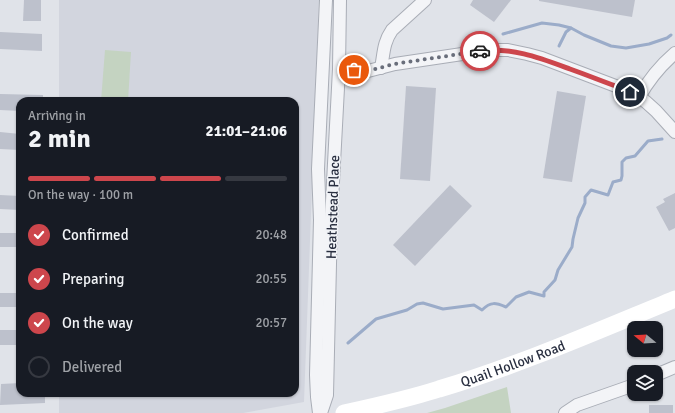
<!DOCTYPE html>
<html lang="en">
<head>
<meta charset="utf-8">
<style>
  :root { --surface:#171b24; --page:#242831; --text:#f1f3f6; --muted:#9ea1a6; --line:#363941; --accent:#cd464c }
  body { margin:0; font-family:Signika,sans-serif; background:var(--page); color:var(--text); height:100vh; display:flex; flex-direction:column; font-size:15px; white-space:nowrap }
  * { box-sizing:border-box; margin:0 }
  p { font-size:13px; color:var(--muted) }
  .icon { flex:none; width:22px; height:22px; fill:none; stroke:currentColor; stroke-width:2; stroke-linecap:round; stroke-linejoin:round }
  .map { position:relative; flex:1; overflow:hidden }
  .sheet { position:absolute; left:16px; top:97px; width:283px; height:300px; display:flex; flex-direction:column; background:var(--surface); border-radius:12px; box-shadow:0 1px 3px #0004 }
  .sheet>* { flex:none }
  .needle { width:26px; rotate:288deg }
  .fabs { position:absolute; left:627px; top:321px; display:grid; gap:8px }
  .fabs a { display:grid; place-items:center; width:36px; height:36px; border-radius:8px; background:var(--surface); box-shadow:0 1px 3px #0004; font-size:20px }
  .pin { position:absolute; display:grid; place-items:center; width:34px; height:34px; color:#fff; margin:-17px; border:2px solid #fff; border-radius:50%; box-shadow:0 1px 4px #0007 }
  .courier { position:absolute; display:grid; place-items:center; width:40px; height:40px; margin:-20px; border:3px solid #cd464c; border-radius:50%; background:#fff; color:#222; box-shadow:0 1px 5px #0007 }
  .summary em { font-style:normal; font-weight:800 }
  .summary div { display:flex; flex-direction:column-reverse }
  .summary { display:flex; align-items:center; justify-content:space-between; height:68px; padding:0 12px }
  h1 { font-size:26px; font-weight:800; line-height:30px }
  .bar { display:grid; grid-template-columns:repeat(4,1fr); gap:6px 4px; align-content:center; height:48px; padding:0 12px }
  .bar i { height:5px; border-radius:3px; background:var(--line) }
  .bar .active { background:var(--accent) }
  .bar p { grid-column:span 4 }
  ol { padding:0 12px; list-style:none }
  li { display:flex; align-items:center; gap:12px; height:44px }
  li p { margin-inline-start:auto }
  li .icon { padding:4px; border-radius:50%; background:var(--accent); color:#fff; stroke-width:4 }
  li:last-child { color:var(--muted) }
  li i { width:22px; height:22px; border:2px solid var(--line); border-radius:50% }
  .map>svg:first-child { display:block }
  .built { fill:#d2d5de }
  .green { fill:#c4d3c1 }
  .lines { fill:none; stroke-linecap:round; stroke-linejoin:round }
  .stream { stroke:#9bacc9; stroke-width:3 }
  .building { fill:#bdc1cc }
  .minor-casing { stroke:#a9adb6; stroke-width:14 }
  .minor { stroke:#f3f4f7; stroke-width:12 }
  .secondary { stroke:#fff; stroke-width:17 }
  .done { stroke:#696e7b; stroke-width:4; stroke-dasharray:0 7.2 }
  .route { stroke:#cd464c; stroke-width:5 }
  .labels { text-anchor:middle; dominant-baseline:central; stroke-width:3; stroke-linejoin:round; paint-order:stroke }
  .street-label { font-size:14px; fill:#292f40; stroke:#f0f2f6 }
</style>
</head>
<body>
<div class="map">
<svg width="675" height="413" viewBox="0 0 675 413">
  <rect width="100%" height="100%" fill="#e0e3e9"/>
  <!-- built -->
  <polygon class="built" points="59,0 319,0 304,402 243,413 59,413 59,393 295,393 295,101 59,101"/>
  <!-- green -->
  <g class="green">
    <polygon points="105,50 131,52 128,101 101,101"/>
    <polygon points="507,387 511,413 427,413 445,408"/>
  </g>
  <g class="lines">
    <!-- stream -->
    <g class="stream">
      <polyline points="503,34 542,23 559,25 571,28 584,35 611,46 626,48 649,44 667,38 671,35"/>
      <polyline points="559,46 566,32 571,28"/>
      <path d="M348 343 376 319 407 310 417 304 423 303 443 309 474 305 482 310C491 301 496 303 506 307L516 297 529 292 544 296V292L555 280 558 270 572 247 573 239 578 218 585 203V197L591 190 608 195 613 182 621 180 622 176V162L626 158 635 156 648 141 662 139"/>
    </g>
  </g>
  <!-- building -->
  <g class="building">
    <polygon points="24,0 41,0 41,21 23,21"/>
    <polygon points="473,0 511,0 494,22 470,5"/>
    <polygon points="539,0 635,0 632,17 539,1"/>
    <polygon points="0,32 42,34 42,51 0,49"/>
    <polygon points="406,86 436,88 430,181 400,179"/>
    <polygon points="557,91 586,96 572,182 543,178"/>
    <polygon points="0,94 43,95 43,101 20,101 20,111 0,110"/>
    <polygon points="0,132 20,134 20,150 0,149"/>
    <polygon points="450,185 472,206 415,266 393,245"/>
    <polygon points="675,193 675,228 669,231 656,207 665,202 663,199"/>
    <polygon points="0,195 20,196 20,210 0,209"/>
    <rect x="0" y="233" width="20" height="14"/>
    <rect x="0" y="293" width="20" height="14"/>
    <rect x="0" y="330" width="20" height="15"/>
    <polygon points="20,383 20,393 45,393 45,403 0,405 1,384"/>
    <rect x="649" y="405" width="24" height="8"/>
  </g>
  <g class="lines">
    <!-- minor casing -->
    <g class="minor-casing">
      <g id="minor">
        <path d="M381 68C384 53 383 43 392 30L425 0"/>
        <polyline points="339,69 368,71 395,64 489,50 508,50 527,54 542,58 621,88 639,97 646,102 656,111 675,132"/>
        <path d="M639 97C648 81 661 65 675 53"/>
        <polyline points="656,375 675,367"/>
        <polyline points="319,413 317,397 316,375 320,220 318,169 326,0"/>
        <polyline points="321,413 327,395 331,220 339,69 340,0"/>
        <polyline points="565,413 577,405 634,385"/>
      </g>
    </g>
    <!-- minor -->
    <use href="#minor" class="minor"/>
    <!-- secondary -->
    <path class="secondary" id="s1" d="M344 413C376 406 408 399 439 389 520 365 597 331 675 299"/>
  </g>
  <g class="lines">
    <!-- done -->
    <polyline class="done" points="354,70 368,71 394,64 480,51"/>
    <!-- route -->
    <path class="route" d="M480 51C512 47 540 58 570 69 587 75 604 82 621 88L630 92"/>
  </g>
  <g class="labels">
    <!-- street labels -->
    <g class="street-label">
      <text transform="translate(333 207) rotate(-88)">Heathstead Place</text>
      <text stroke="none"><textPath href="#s1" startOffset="176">Quail Hollow Road</textPath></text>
    </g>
  </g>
</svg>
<div class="fabs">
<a><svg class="needle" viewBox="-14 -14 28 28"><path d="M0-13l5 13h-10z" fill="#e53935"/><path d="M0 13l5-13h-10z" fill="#9ea1a6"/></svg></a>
<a><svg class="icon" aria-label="layers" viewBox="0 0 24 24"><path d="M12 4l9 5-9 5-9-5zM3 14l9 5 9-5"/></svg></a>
</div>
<div class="pin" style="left:354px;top:70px;background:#ea580c"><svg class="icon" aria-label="bag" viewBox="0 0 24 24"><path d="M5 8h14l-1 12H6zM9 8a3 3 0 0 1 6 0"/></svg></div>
<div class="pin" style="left:630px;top:92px;background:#1f2937"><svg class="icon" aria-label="home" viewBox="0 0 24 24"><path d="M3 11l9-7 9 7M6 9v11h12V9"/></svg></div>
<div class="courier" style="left:480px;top:51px"><svg class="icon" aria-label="car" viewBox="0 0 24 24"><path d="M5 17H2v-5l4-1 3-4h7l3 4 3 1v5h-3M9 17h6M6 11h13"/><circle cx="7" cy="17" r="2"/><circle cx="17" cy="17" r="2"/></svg></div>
<section class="sheet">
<div class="summary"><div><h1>2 min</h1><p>Arriving in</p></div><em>21:01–21:06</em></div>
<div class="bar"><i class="active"></i><i class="active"></i><i class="active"></i><i></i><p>On the way · 100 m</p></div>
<ol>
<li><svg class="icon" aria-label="check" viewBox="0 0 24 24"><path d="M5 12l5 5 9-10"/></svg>Confirmed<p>20:48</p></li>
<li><svg class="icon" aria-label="check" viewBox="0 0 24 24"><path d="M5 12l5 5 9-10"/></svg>Preparing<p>20:55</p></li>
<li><svg class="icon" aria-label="check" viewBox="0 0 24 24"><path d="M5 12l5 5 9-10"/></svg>On the way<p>20:57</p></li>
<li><i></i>Delivered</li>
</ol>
</section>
</div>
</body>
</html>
